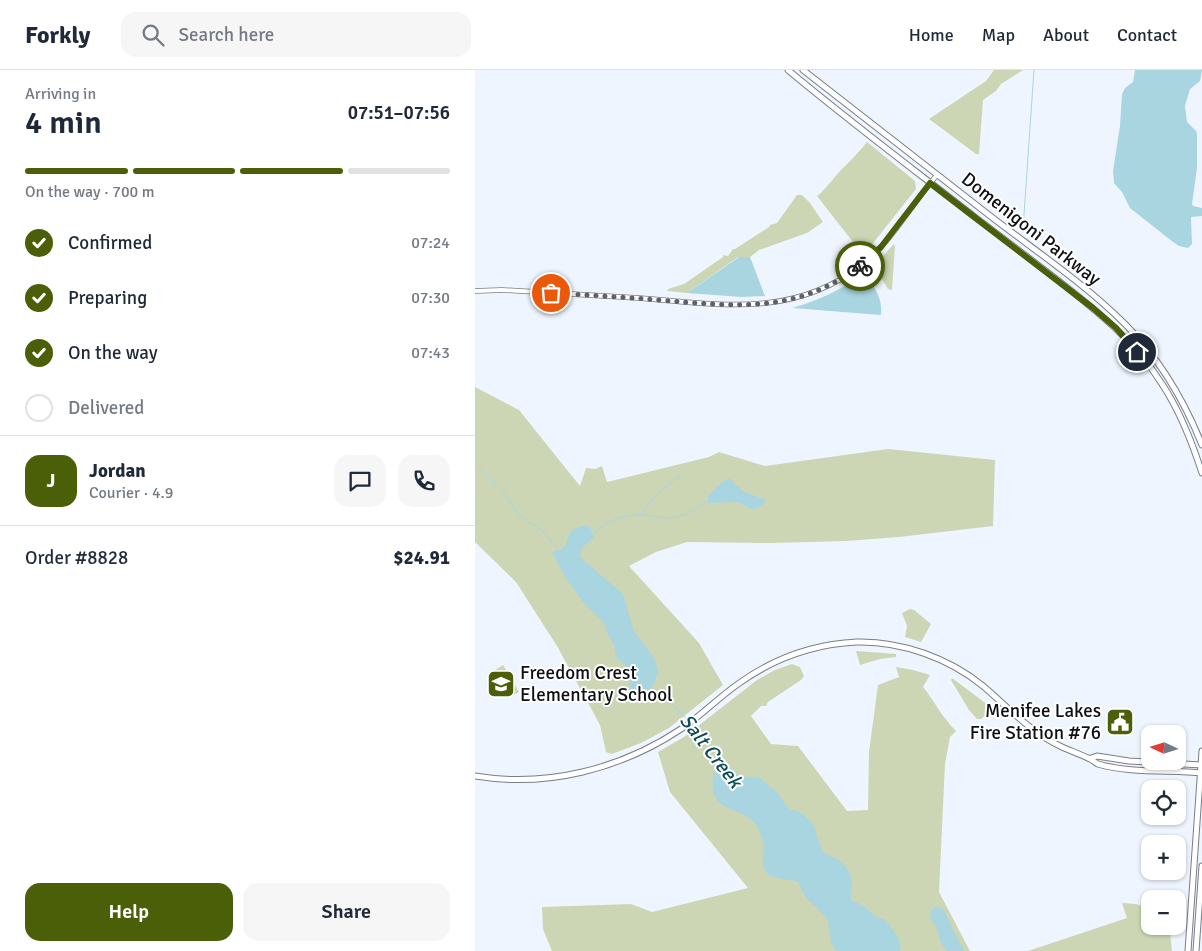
<!DOCTYPE html>
<html lang="en">
<head>
<meta charset="utf-8">
<style>
  :root { --surface:#fff; --page:#f6f6f7; --text:#1f2937; --muted:#747a83; --line:#e0e1e3; --accent:#4a5f08 }
  body { margin:0; font-family:Signika,sans-serif; background:var(--page); color:var(--text); height:100vh; display:flex; flex-direction:column; font-size:19px; white-space:nowrap }
  * { box-sizing:border-box; margin:0 }
  p { font-size:16px; color:var(--muted) }
  .icon { flex:none; width:28px; height:28px; fill:none; stroke:currentColor; stroke-width:2; stroke-linecap:round; stroke-linejoin:round }
  .map { position:relative; flex:1; overflow:hidden }
  .drawer { display:flex; flex-direction:column; background:var(--surface); width:475px }
  .drawer>* { flex:none }
  .needle { width:32px; rotate:274deg }
  .fabs { position:absolute; left:666px; top:655px; display:grid; gap:10px }
  .fabs a { display:grid; place-items:center; width:45px; height:45px; border-radius:10px; background:var(--surface); box-shadow:0 1px 4px #0004; font-size:25px }
  .pin { position:absolute; display:grid; place-items:center; width:42px; height:42px; color:#fff; margin:-21px; border:2px solid #fff; border-radius:50%; box-shadow:0 1px 5px #0007 }
  .courier { position:absolute; display:grid; place-items:center; width:50px; height:50px; margin:-25px; border:4px solid #4a5f08; border-radius:50%; background:#fff; color:#222; box-shadow:0 1px 6px #0007 }
  .head em { font-style:normal; font-weight:600 }
  .head div { display:flex; flex-direction:column-reverse }
  .head { display:flex; align-items:center; justify-content:space-between; height:85px; padding:0 25px }
  h1 { font-size:32px; font-weight:600; line-height:38px }
  .bar { display:grid; grid-template-columns:repeat(4,1fr); gap:8px 5px; align-content:center; height:60px; padding:0 25px }
  .bar i { height:6px; border-radius:4px; background:var(--line) }
  .bar .on { background:var(--accent) }
  .bar p { grid-column:span 4 }
  .line { display:flex; align-items:center; gap:12px; padding:0 25px; border-top:1px solid var(--line) }
  .line div { flex:1 }
  .round { display:grid; place-items:center; flex:none; width:52px; height:52px; border-radius:15px; background:var(--page) }
  ol { padding:0 25px; list-style:none }
  li { display:flex; align-items:center; gap:15px; height:55px }
  li p { margin-inline-start:auto }
  li .icon { padding:5px; border-radius:50%; background:var(--accent); color:#fff; stroke-width:4 }
  li:last-child { color:var(--muted) }
  li i { width:28px; height:28px; border:2px solid var(--line); border-radius:50% }
  .action { display:flex; gap:10px; margin-top:auto; padding:10px 25px }
  .action a { flex:1; height:58px; border-radius:15px; background:var(--accent); color:#fff; font-size:20px; font-weight:600; line-height:58px; text-align:center }
  .action a+a { background:var(--page); color:var(--text) }
  header { display:flex; align-items:center; gap:30px; box-sizing:border-box; height:70px; padding:0 25px; background:var(--surface); border-bottom:1px solid var(--line) }
  header strong { font-size:24px }
  nav { display:flex; gap:28px; margin-inline-start:auto; font-size:18px }
  .search { width:350px; height:45px; background:var(--page); display:flex; align-items:center; gap:12px; box-sizing:border-box; padding:0 18px; border-radius:15px; color:var(--muted); font-size:19px }
  main { display:flex; flex:1; min-height:0 }
  .map>svg:first-child { display:block }
  .green { fill:#cdd6b4 }
  .water { fill:#a9d5e1 }
  .lines { fill:none; stroke-linecap:round; stroke-linejoin:round }
  .stream { stroke:#a9d5e1; stroke-width:1 }
  .tertiary-casing { stroke:#797e86; stroke-width:5.5 }
  .primary-casing { stroke:#797e86; stroke-width:7 }
  .tertiary { stroke:#fff; stroke-width:4 }
  .primary { stroke:#fff; stroke-width:5 }
  .done { stroke:#5d6066; stroke-width:5; stroke-dasharray:0 9 }
  .route { stroke:#4a5f08; stroke-width:6 }
  .labels { text-anchor:middle; dominant-baseline:central; stroke-width:4; stroke-linejoin:round; paint-order:stroke }
  .street-label { font-size:19px; fill:#0e0f13; stroke:#fff }
  .poi-label { font-size:19px; fill:#0e0f13; stroke:#fff; text-anchor:start }
  .water-label { font-size:20px; font-style:italic; fill:#0d4c59; stroke:#fff }
</style>
</head>
<body>
<header>
<strong>Forkly</strong>
<div class="search"><svg class="icon" aria-label="search" viewBox="0 0 24 24"><circle cx="10" cy="10" r="6"/><path d="M15 15l6 6"/></svg>Search here</div>
<nav><a>Home</a><a>Map</a><a>About</a><a>Contact</a></nav>
</header>
<main>
<section class="drawer">
<div class="head"><div><h1>4 min</h1><p>Arriving in</p></div><em>07:51–07:56</em></div>
<div class="bar"><i class="on"></i><i class="on"></i><i class="on"></i><i></i><p>On the way · 700 m</p></div>
<ol>
<li><svg class="icon" aria-label="check" viewBox="0 0 24 24"><path d="M5 12l5 5 9-10"/></svg>Confirmed<p>07:24</p></li>
<li><svg class="icon" aria-label="check" viewBox="0 0 24 24"><path d="M5 12l5 5 9-10"/></svg>Preparing<p>07:30</p></li>
<li><svg class="icon" aria-label="check" viewBox="0 0 24 24"><path d="M5 12l5 5 9-10"/></svg>On the way<p>07:43</p></li>
<li><i></i>Delivered</li>
</ol>
<div class="line" style="height:90px"><b class="round" style="background:var(--accent);color:#fff">J</b><div><b>Jordan</b><p>Courier · 4.9</p></div><a class="round"><svg class="icon" aria-label="chat" viewBox="0 0 24 24"><path d="M4 5h16v11H9l-5 4z"/></svg></a><a class="round"><svg class="icon" aria-label="phone" viewBox="0 0 24 24"><path d="M5 4h4l2 5-3 2q2 4 5 5l2-3 5 2v4C11 20 4 13 5 4z"/></svg></a></div>
<div class="line" style="height:65px"><div>Order #8828</div><b>$24.91</b></div>
<div class="action"><a>Help</a><a>Share</a></div>
</section>
<div class="map">
<svg width="727" height="881" viewBox="0 0 727 881">
  <rect width="100%" height="100%" fill="#eff5ff"/>
  <!-- green -->
  <g class="green">
    <polygon points="519,0 548,0 526,14 521,21 508,30 504,84 501,84 454,49 511,11"/>
    <path d="M392 72 440 111 441 119 391 182 385 181 342 126C352 118 358 108 367 99 376 90 384 82 392 72Z"/>
    <polygon points="322,125 327,125 335,133 348,152 332,163 284,180 275,187 263,187 212,223 192,221 193,219 209,214 248,187 248,185 253,186 258,179 260,179 294,157 295,155 302,153"/>
    <polygon points="419,174 420,176 417,220 413,219 399,196"/>
    <polygon points="0,317 44,340 105,416 111,398 120,399 127,396 132,412 234,387 244,382 290,396 413,379 520,390 518,456 424,467 371,471 297,473 212,472 181,482 154,496 224,573 248,615 194,658 166,673 137,684 131,682 125,655 82,576 41,512 0,472"/>
    <polygon points="435,539 439,540 456,554 446,572 430,567 432,556 427,543"/>
    <polygon points="381,581 421,584 421,587 405,589 385,595"/>
    <path d="M317 594 325 597 329 606 326 610 293 632 291 636H286L276 646 296 674 323 676 372 741 393 740 394 682 403 615 424 607 421 597 438 600 455 605 448 617C460 632 467 647 481 661L475 667 470 694 464 822 495 881H77L68 859 67 837 156 834 177 842 273 818 195 722 183 682 209 667 282 610 300 600Z"/>
    <polygon points="28,595 44,622 35,627 20,600"/>
    <polygon points="477,608 513,635 513,643 506,649 502,649 494,640 476,610"/>
    <polygon points="647,833 661,834 675,839 675,856 691,856 695,863 697,881 553,881 652,848"/>
  </g>
  <!-- water -->
  <g class="water">
    <polygon points="660,0 727,0 725,11 715,19 710,36 712,52 721,61 722,64 722,98 717,134 718,136 727,138 727,146 716,147 717,174 713,178 704,176 698,172 655,138 647,122 639,113 638,101 645,56 647,24 650,18 658,12"/>
    <polygon points="264,187 275,187 290,226 267,227 212,223"/>
    <path d="M385 206H391C400 218 408 229 406 245L317 238C341 231 365 221 385 206Z"/>
    <path d="M254 408 269 422 290 429 291 432 281 439H276L267 434 261 432 235 433 233 432V426C237 422 250 409 254 408Z"/>
    <path d="M110 455 115 457 119 467 106 479 105 487 148 524 159 561 180 589 183 601 180 612 174 621 166 627 159 628 155 622 154 608 150 595 141 587 139 575 132 563 130 554 108 532 90 507 77 482C99 478 87 468 98 460 101 458 106 456 110 455Z"/>
    <path d="M244 696H254L264 706 285 708 302 722 313 738 328 744 338 754 348 782C362 788 377 797 377 814 377 820 375 824 376 830L389 836 401 847 411 850 424 869 426 881H362L356 874 353 849 330 827 323 812C315 809 299 809 294 805 283 797 291 779 287 768 278 735 248 747 238 723 237 718 238 709 238 704Z"/>
    <polygon points="462,836 469,840 482,868 490,881 472,881 465,872 463,861 455,848 456,840"/>
  </g>
  <g class="lines">
    <!-- stream -->
    <g class="stream">
      <polyline points="548,159 559,0"/>
      <polyline points="0,394 28,420 42,444 68,461 85,482"/>
      <path d="M166 445C177 428 190 417 206 405"/>
      <path d="M119 463C131 450 151 444 169 445 180 447 192 449 203 447 215 444 223 436 234 431"/>
      <polyline points="174,619 200,637 214,651"/>
      <polyline points="216,654 240,681 247,697"/>
    </g>
    <!-- tertiary casing -->
    <g class="tertiary-casing">
      <path id="tertiary" d="M0 221 27 220C73 223 118 225 164 228 244 234 317 249 387 195 417 171 437 134 462 105"/>
    </g>
    <!-- primary casing -->
    <g class="primary-casing">
      <g id="primary">
        <path d="M313 0C374 51 438 99 501 148 526 167 551 186 576 205 617 237 659 269 687 314 705 341 717 372 727 403"/>
        <path d="M328 0C390 48 452 97 514 145 559 180 609 213 650 254 684 288 709 330 727 375"/>
        <polyline points="616,688 622,686 654,691 727,695"/>
        <path d="M0 706C72 718 146 699 206 659 226 646 243 628 263 614 299 588 338 574 382 572 426 571 474 588 508 616 534 638 556 663 587 677 596 681 605 684 613 688 617 689 619 692 623 694 653 703 695 700 727 703"/>
        <polyline points="713,881 727,681"/>
        <polyline points="721,881 727,796"/>
      </g>
    </g>
    <!-- tertiary -->
    <use href="#tertiary" class="tertiary"/>
    <!-- primary -->
    <use href="#primary" class="primary"/>
  </g>
  <g class="lines">
    <!-- done -->
    <path class="done" d="M76 223C112 225 148 227 183 230 259 236 320 245 385 196"/>
    <!-- route -->
    <polyline class="route" points="385,196 406,177 455,113 618,238 641,258 662,282"/>
  </g>
  <!-- icons -->
  <defs>
    <g id="school-square" transform="scale(1.4375)"><rect x="-9" y="-9" width="18" height="18" rx="4" fill="#4a5f08" stroke="#fff"/><path d="M0-5L7-2L0 1L-7-2ZM-4 1L0 2.5L4 1V4Q0 6-4 4Z" fill="#fff"/></g>
    <g id="civic-square" transform="scale(1.4375)"><rect x="-9" y="-9" width="18" height="18" rx="4" fill="#4a5f08" stroke="#fff"/><path d="M-.6-6.5H3V-4.5H.6V-3L4-1V1h2V6H-6V1h2V-1L-.6-3ZM-1.2 2.5V6h2.4V2.5Z" fill="#fff"/></g>
  </defs>
  <g fill-rule="evenodd">
    <use href="#school-square" x="26" y="614"/>
    <use href="#civic-square" x="645" y="652"/>
  </g>
  <g class="labels">
    <!-- street labels -->
    <g class="street-label">
      <text transform="translate(556 159) rotate(38)">Domenigoni Parkway</text>
    </g>
    <!-- poi labels -->
    <g class="poi-label">
      <text x="45" y="603">Freedom Crest<tspan x="45" dy="22">Elementary School</tspan></text>
      <text x="626" y="641" text-anchor="end">Menifee Lakes<tspan x="626" dy="22">Fire Station #76</tspan></text>
    </g>
    <!-- water labels -->
    <g class="water-label">
      <text transform="translate(236 681) rotate(52)">Salt Creek</text>
    </g>
  </g>
</svg>
<div class="fabs">
<a><svg class="needle" viewBox="-14 -14 28 28"><path d="M0-13l5 13h-10z" fill="#e53935"/><path d="M0 13l5-13h-10z" fill="#747a83"/></svg></a>
<a><svg class="icon" aria-label="locate" viewBox="0 0 24 24"><circle cx="12" cy="12" r="6"/><path d="M12 2v4M12 18v4M2 12h4M18 12h4"/></svg></a>
<a>+</a>
<a>−</a>
</div>
<div class="pin" style="left:76px;top:223px;background:#ea580c"><svg class="icon" aria-label="bag" viewBox="0 0 24 24"><path d="M5 8h14l-1 12H6zM9 8a3 3 0 0 1 6 0"/></svg></div>
<div class="pin" style="left:662px;top:282px;background:#1f2937"><svg class="icon" aria-label="home" viewBox="0 0 24 24"><path d="M3 11l9-7 9 7M6 9v11h12V9"/></svg></div>
<div class="courier" style="left:385px;top:196px"><svg class="icon" aria-label="bike" viewBox="0 0 24 24"><circle cx="6" cy="16" r="4"/><circle cx="18" cy="16" r="4"/><path d="M6 16l4-8h5l3 8M10 8l3 8H6M13 5h3"/></svg></div>
</div>
</main>
</body>
</html>
